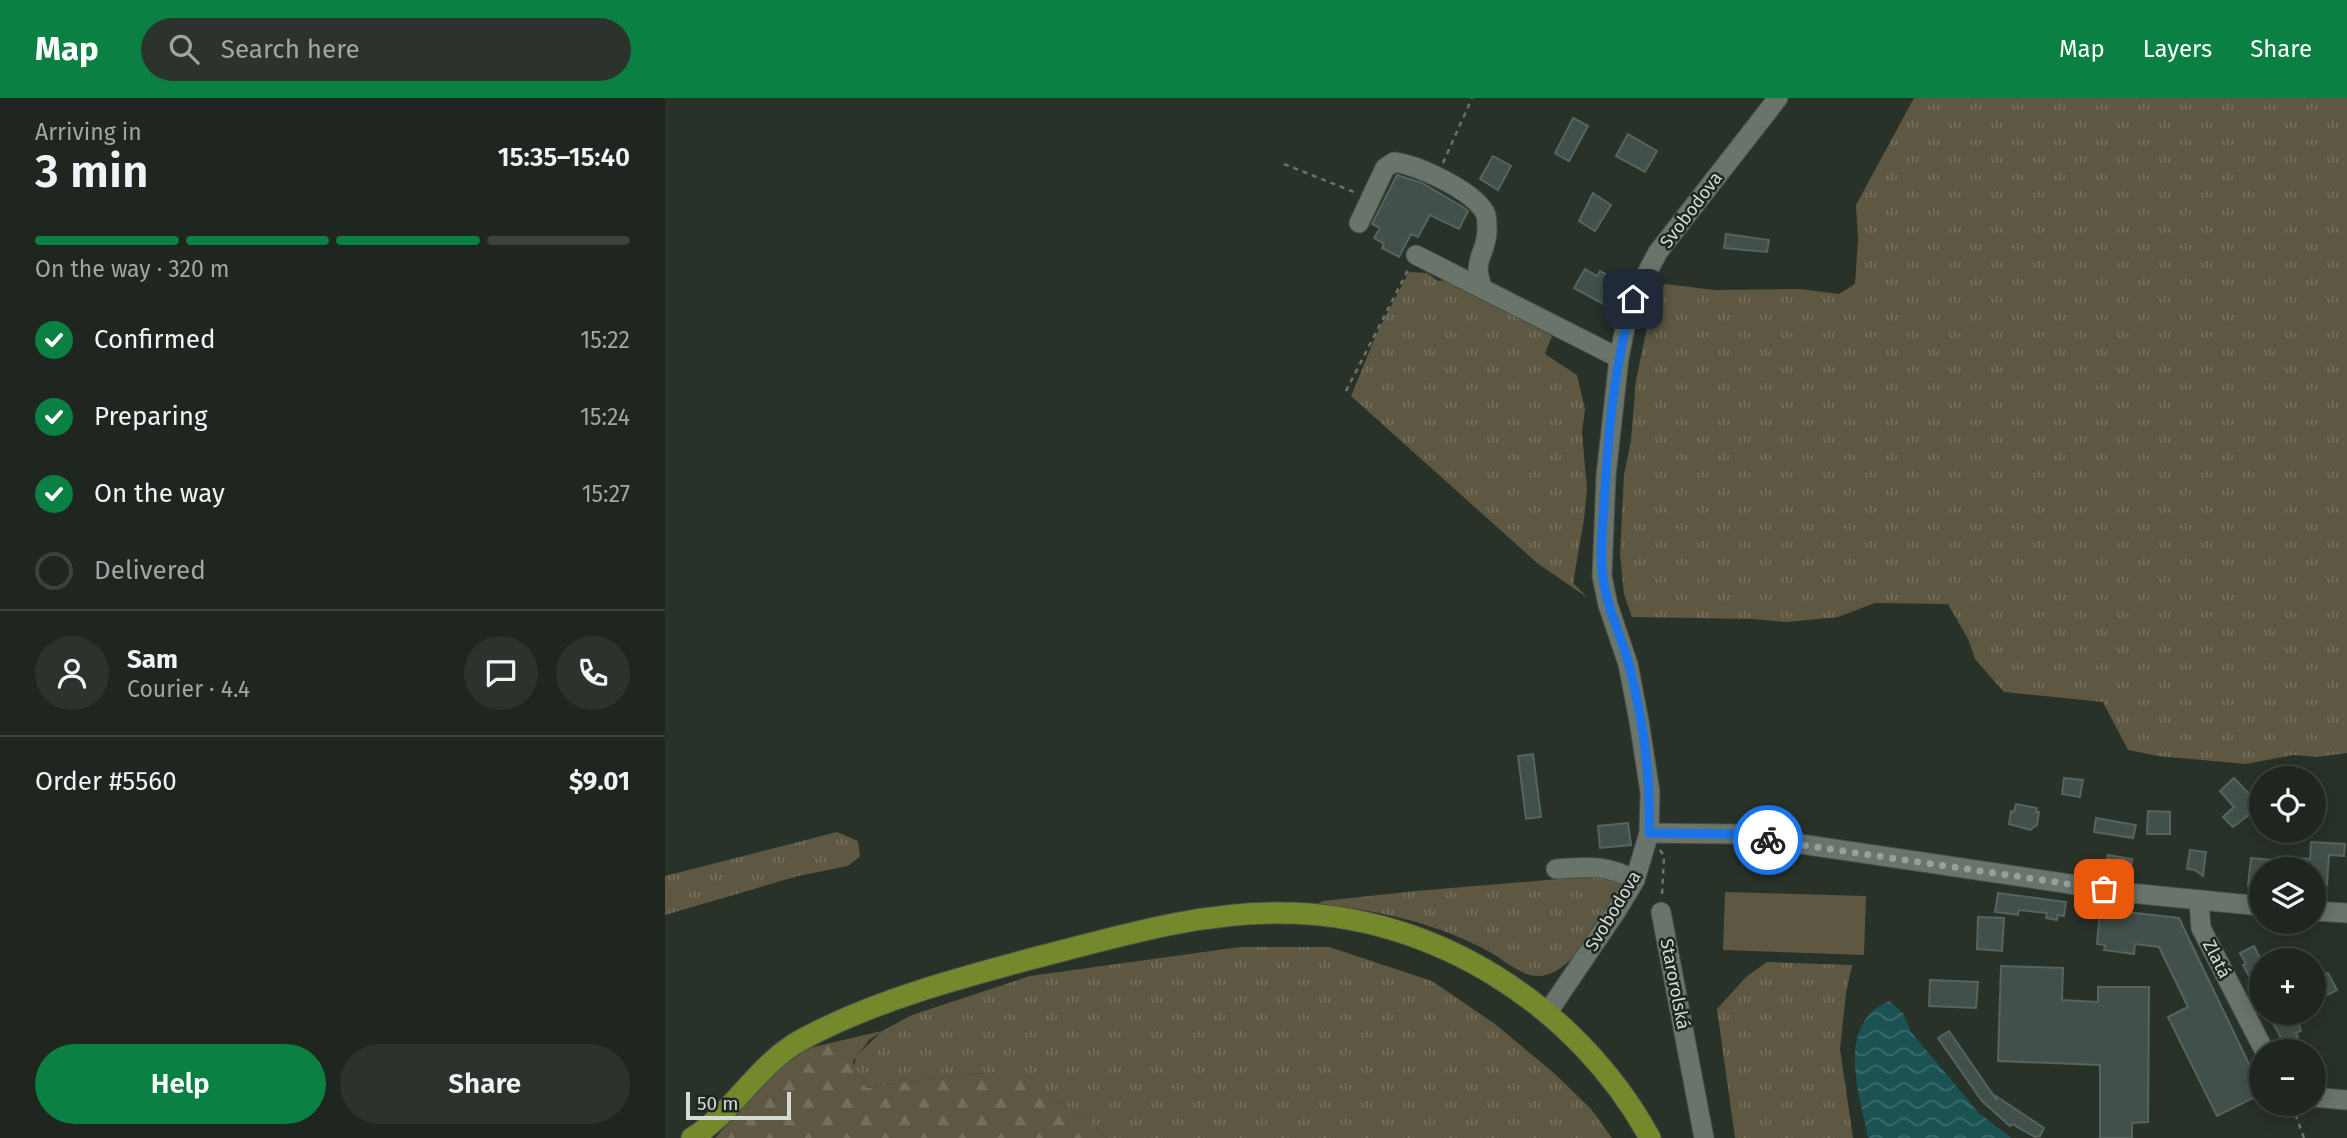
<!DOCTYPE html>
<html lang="en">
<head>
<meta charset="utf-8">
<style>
  :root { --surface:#1f261f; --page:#2c322c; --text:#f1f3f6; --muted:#a1a5a4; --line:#3c433d; --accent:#0b8043 }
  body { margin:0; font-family:"Fira Sans",sans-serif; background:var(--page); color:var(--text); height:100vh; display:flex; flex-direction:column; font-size:26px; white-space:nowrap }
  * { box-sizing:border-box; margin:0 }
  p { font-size:23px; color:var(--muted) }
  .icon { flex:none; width:38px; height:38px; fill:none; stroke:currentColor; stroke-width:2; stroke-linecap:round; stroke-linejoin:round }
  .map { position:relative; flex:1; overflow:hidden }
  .sheet { display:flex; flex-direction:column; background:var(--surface); width:665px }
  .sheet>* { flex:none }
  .fabs { position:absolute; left:1584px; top:668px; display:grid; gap:14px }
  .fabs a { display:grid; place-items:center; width:77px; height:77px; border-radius:50%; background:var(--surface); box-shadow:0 4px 18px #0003,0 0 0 2px var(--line); font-size:35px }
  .scale { position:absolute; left:21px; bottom:18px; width:105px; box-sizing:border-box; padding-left:7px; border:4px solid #d5dbd5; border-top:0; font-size:19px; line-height:24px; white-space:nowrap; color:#d5dbd5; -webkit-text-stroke:5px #1f2820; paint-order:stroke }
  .pin { position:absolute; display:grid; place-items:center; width:60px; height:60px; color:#fff; margin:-30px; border-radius:14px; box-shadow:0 4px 10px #0006 }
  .courier { position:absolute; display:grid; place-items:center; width:70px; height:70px; margin:-35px; border:5px solid #1a73e8; border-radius:50%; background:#fff; color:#222; box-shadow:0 2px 9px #0007 }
  .head em { font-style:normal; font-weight:600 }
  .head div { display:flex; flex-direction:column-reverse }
  .head { display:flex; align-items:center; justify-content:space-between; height:119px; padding:0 35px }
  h1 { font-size:46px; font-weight:600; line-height:52px }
  .bar { display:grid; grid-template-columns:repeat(4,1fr); gap:10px 7px; align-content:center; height:84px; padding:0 35px }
  .bar i { height:9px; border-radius:5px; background:var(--line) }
  .bar .selected { background:var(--accent) }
  .bar p { grid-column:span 4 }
  .line { display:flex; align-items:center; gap:18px; padding:0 35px; border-top:2px solid var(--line) }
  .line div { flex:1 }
  .round { display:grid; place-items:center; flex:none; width:74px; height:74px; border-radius:37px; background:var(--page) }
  ol { padding:0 35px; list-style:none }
  li { display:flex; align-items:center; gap:21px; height:77px }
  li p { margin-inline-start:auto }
  li .icon { padding:7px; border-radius:50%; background:var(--accent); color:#fff; stroke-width:4 }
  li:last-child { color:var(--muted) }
  li i { width:38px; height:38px; border:4px solid var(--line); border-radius:50% }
  .button { display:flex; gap:14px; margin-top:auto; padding:14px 35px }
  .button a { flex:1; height:80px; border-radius:42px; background:var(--accent); color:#fff; font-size:28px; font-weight:600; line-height:80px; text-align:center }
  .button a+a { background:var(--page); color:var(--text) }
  header { display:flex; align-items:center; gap:42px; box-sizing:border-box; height:98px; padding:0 35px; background:var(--accent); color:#fff }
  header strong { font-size:33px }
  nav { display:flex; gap:38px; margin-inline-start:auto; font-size:24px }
  .search { width:490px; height:63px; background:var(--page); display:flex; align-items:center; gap:18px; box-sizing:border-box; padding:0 24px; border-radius:38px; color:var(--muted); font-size:26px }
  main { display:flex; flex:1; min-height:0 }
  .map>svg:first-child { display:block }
  .grass { fill:url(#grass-tufts) }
  .forest { fill:url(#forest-firs) }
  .park { fill:#5e5842 }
  .water { fill:url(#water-waves) }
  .building { fill:#42504b; stroke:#55645f; stroke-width:2 }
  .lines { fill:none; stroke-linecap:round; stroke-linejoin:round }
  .minor-casing { stroke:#485049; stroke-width:21 }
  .major-casing { stroke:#485049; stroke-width:23 }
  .path { stroke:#6b736b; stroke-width:2.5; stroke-dasharray:5 5; stroke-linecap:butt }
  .minor { stroke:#69746a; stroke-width:19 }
  .major { stroke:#74882c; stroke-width:21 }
  .done { stroke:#99a099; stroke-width:7; stroke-dasharray:0 12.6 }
  .route { stroke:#1a73e8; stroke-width:9 }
  .labels { text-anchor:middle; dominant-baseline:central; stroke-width:5; stroke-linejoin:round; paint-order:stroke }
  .street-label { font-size:18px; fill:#d5dbd5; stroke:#1f2820 }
</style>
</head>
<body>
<header>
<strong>Map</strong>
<div class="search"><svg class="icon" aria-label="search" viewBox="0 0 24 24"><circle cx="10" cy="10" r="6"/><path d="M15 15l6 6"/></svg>Search here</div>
<nav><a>Map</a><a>Layers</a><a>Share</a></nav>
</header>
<main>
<section class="sheet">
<div class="head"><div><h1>3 min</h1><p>Arriving in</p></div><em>15:35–15:40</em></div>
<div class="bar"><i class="selected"></i><i class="selected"></i><i class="selected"></i><i></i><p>On the way · 320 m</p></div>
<ol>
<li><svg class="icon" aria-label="check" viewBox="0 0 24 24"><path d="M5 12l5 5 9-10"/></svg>Confirmed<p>15:22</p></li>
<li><svg class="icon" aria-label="check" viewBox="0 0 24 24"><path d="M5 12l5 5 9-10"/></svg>Preparing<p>15:24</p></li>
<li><svg class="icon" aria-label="check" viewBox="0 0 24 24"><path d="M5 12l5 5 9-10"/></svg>On the way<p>15:27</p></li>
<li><i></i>Delivered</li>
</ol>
<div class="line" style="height:126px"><a class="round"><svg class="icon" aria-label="person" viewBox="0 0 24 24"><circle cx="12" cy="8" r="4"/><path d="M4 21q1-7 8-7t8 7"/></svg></a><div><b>Sam</b><p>Courier · 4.4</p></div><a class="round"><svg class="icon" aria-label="chat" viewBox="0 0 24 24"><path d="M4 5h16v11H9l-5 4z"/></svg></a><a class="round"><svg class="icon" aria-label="phone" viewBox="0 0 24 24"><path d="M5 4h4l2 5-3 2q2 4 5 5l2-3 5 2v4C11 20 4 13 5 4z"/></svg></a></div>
<div class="line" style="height:91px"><div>Order #5560</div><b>$9.01</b></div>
<div class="button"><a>Help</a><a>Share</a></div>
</section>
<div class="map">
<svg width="1682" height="1040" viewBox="0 0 1682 1040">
  <defs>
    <pattern id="grass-tufts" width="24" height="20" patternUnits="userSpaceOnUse" patternTransform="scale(1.75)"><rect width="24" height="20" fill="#5e5842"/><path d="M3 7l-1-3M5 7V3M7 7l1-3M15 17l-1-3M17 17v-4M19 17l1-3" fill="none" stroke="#746f5c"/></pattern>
    <pattern id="forest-firs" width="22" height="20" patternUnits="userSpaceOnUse" patternTransform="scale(1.75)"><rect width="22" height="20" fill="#5e5842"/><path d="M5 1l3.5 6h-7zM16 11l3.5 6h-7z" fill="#746f5c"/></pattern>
    <pattern id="water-waves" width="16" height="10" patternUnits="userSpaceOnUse" patternTransform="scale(1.75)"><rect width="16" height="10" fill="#1b5355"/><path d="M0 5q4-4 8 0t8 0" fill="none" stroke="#3b6b6d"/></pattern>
  </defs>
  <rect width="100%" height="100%" fill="#293229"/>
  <!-- grass -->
  <g class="grass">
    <polygon points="1249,0 1682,0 1682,655 1652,659 1628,657 1581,666 1493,658 1463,652 1438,604 1339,594 1310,561 1303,541 1283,506 1210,505 1173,519 1122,524 1088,521 967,519 959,496 955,456 959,377 966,342 971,282 988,201 1000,186 1050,192 1135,191 1174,196 1190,186 1193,141 1191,107"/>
    <polygon points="744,174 762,175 773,183 782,182 887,238 880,256 912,277 920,311 917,334 922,392 919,421 908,485 923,500 872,465 686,298 711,237"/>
    <polygon points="172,734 193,743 195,758 183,768 133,778 0,817 0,778"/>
    <path d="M942 777 952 781 955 788C938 814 918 858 891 873 864 888 845 865 823 853 772 825 709 811 652 806L658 803 751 793Z"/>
    <polygon points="575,849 664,849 767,883 830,926 890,976 926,1011 947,1040 442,1040 429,1026 384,998 335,974 269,980 203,990 191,984 188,973 191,958 217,933 247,917 365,878"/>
    <polygon points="1102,864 1187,867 1181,895 1175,951 1188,1040 1070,1040 1052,911 1081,879"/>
  </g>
  <!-- forest -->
  <polygon class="forest" points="217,933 204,942 188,963 191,983 203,990 269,980 335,974 358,983 384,998 429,1026 442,1040 50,1040 114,969 144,950"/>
  <!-- park -->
  <polygon class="park" points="1060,794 1201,798 1199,857 1058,852"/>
  <!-- water -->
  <path class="water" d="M1224 903 1238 915 1246 934 1314 1015 1346 1040H1203C1195 998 1169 926 1224 903Z"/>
  <!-- building -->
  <g class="building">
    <polygon points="908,20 923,28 904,63 890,55"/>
    <polygon points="963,36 992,53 980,74 951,58"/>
    <polygon points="828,58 846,68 833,92 815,81"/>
    <polygon points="732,77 757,85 798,109 803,113 794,131 765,117 753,139 746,136 734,159 717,150 719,146 709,140 715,130 707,126"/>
    <polygon points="928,95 946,107 930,133 914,123"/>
    <polygon points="1061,136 1104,142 1102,154 1059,150"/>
    <polygon points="920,171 932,178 935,173 944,178 941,183 955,190 946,210 909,190"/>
    <polygon points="868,656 876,719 861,721 853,658"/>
    <polygon points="1399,680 1418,682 1415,699 1397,696"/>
    <polygon points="1569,680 1590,702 1586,707 1590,712 1568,729 1558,719 1569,709 1555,693"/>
    <polygon points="1351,706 1372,710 1371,714 1374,714 1372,727 1365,732 1344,726 1346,713 1349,714"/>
    <polygon points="1483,713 1505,714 1505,736 1482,736"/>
    <polygon points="1431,720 1471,727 1468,740 1429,734"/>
    <polygon points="963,725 966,747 935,750 933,728"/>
    <polygon points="1646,744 1680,746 1679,758 1664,757 1662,787 1648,786 1648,772 1596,772 1596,790 1583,788 1586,760 1620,763 1621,759 1645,761"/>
    <polygon points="1525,752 1541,754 1538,778 1530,772 1522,771"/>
    <polygon points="1443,757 1467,761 1465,777 1440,773"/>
    <polygon points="1333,795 1401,804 1399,818 1393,817 1392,822 1381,820 1382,815 1354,812 1353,817 1330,814"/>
    <polygon points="1435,811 1514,820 1596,991 1596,996 1552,1018 1503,919 1523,909 1494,849 1470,846 1469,856 1439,852 1440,847 1432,846"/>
    <polygon points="1313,819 1339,820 1337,853 1312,851"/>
    <polygon points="1589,848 1596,862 1596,882 1588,886 1578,867 1581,866 1575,855"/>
    <polygon points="1336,868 1398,870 1397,902 1433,904 1433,889 1484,889 1483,1024 1467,1025 1467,1040 1435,1040 1435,967 1333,963"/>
    <polygon points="1663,875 1672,892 1648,904 1648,881"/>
    <polygon points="1265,882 1313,884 1311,910 1264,908"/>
    <polygon points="1623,915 1630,915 1636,933 1631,935 1633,939 1619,946 1607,923"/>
    <polygon points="1284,933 1331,1001 1331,998 1379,1030 1375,1038 1370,1039 1347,1026 1345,1028 1317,1003 1273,940"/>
  </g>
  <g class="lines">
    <!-- minor casing -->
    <g class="minor-casing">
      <g id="minor">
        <path d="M694 125 720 70 729 64C753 67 812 94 821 117 822 121 822 130 822 134 820 160 806 161 818 191"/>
        <polyline points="751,157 954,260"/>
        <polyline points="984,735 1069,736 1465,795 1596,808"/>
        <path d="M891 771C923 769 941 766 970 782"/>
        <polyline points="1534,802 1536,830 1600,954"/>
        <polyline points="1648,813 1682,815"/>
        <polyline points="996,814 1039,1040"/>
        <polyline points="883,914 952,812 970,782 984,735 985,694 974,623 963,566 943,507 937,478 941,378 954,260 960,230 968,201 993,154 1113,0"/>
        <polyline points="1648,999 1682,1002"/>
      </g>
    </g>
    <!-- major casing -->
    <g class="major-casing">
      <path id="major" d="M27 1040C70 1013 93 965 138 941 210 902 298 879 377 858 455 838 535 814 616 815 768 815 913 908 985 1040"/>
    </g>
    <!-- path -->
    <g class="path">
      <polyline points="778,65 807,0"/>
      <polyline points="619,66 689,94"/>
      <polyline points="681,293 743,172"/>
      <polyline points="995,752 999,758 997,797"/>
      <polyline points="1635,1007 1631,1018 1639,1040"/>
    </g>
    <!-- minor -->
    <use href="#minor" class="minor"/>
    <!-- major -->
    <use href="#major" class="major"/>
  </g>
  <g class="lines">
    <!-- done -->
    <polyline class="done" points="1103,742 1439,791"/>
    <!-- route -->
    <path class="route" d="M968 201C949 267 943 337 939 406 938 430 934 456 938 480 942 511 956 537 964 567 978 621 986 679 984 735L1069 736 1103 742"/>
  </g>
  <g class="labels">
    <!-- street labels -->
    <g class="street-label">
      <text transform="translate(1026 112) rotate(-53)">Svobodova</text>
      <text transform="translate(948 813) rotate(-59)">Svobodova</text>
      <text transform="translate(1552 861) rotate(63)">Zlatá</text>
      <text transform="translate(1010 886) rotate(79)">Starorolská</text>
    </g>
  </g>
</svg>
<div class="fabs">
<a><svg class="icon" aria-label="locate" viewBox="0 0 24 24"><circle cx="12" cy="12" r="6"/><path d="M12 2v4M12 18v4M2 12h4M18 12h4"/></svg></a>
<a><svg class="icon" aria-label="layers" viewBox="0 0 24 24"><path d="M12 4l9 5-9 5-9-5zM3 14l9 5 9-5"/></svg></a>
<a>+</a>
<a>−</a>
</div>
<div class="scale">50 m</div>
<div class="pin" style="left:1439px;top:791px;background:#ea580c"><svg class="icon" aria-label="bag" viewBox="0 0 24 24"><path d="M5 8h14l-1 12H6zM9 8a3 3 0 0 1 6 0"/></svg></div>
<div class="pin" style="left:968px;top:201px;background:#1f2937"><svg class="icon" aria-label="home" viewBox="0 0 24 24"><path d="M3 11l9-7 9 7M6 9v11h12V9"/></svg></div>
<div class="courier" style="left:1103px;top:742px"><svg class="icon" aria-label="bike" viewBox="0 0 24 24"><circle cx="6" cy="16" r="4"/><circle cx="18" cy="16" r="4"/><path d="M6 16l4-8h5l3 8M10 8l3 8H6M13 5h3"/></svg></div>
</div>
</main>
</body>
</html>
